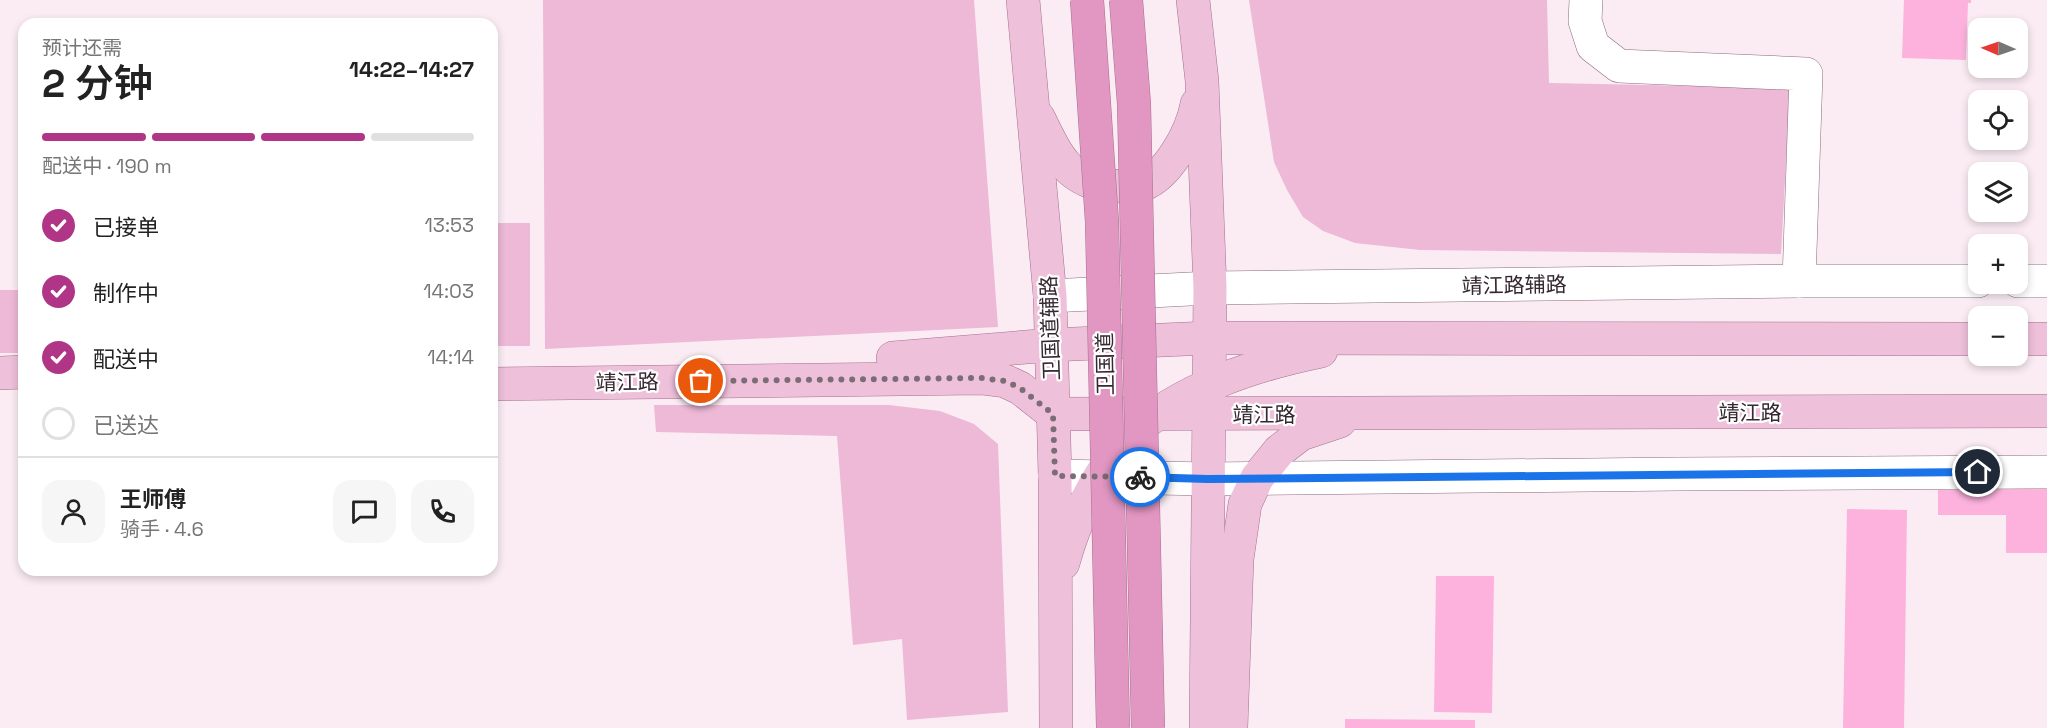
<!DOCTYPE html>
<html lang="zh">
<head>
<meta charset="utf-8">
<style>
  :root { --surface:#fff; --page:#f6f6f6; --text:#222; --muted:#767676; --line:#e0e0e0; --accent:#b03587 }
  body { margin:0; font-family:"Space Grotesk","Noto Sans SC",sans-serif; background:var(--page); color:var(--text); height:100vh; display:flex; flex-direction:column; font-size:22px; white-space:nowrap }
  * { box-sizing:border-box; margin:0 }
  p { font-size:20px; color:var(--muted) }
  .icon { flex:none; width:33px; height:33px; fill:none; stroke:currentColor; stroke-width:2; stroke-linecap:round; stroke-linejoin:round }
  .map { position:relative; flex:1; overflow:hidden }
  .details { position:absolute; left:18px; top:18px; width:480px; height:558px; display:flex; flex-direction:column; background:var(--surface); border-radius:18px; box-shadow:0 3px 9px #0003 }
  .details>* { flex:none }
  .needle { width:39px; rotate:272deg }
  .buttons { position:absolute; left:1968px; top:18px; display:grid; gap:12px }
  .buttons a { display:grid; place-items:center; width:60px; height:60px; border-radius:12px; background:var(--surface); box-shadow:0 3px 9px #0003; font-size:30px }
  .pin { position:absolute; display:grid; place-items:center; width:51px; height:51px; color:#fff; margin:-26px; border:3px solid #fff; border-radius:50%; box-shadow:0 2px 6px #0007 }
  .courier { position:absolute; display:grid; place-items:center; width:60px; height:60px; margin:-30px; border:4px solid #1a73e8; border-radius:50%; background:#fff; color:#222; box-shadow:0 2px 8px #0007 }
  .summary em { font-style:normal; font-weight:600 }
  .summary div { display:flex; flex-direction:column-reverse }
  .summary { display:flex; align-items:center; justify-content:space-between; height:102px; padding:0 24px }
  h1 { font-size:39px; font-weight:600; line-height:45px }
  .bar { display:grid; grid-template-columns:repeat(4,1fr); gap:9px 6px; align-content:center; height:72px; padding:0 24px }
  .bar i { height:8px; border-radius:4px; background:var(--line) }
  .bar .active { background:var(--accent) }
  .bar p { grid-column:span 4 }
  .line { display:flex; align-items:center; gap:15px; padding:0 24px; border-top:2px solid var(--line) }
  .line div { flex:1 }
  .round { display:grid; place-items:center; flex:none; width:63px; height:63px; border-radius:18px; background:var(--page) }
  ol { padding:0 24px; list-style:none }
  li { display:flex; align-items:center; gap:18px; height:66px }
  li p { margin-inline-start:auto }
  li .icon { padding:6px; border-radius:50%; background:var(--accent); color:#fff; stroke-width:4 }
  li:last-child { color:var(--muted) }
  li i { width:33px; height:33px; border:3px solid var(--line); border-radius:50% }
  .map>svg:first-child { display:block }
  .green { fill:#edb9d6 }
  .building { fill:#fcb2dd }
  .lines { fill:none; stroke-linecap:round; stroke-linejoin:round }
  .minor-casing { stroke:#896b7c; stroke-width:34 }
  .major-casing { stroke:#a5708f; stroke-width:34 }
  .minor { stroke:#fff; stroke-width:33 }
  .major { stroke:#eec0da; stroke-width:33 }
  .highway-bridge-casing { stroke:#a5708f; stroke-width:34; stroke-linecap:butt }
  .highway-bridge { stroke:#e296c2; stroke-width:33 }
  .done { stroke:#7a6d75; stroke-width:6; stroke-dasharray:0 10.8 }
  .route { stroke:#1a73e8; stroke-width:8 }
  .labels { text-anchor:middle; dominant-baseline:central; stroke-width:4.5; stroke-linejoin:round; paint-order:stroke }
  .street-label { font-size:21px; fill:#352830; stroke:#fff }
</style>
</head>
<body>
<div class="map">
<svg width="2047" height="728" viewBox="0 0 2047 728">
  <rect width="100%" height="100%" fill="#fbecf4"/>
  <!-- green -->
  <g class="green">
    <polygon points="543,0 974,0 998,327 545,349"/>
    <polygon points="1249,0 1547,0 1549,83 1790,88 1781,254 1420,250 1355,243 1323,231 1303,217 1287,190 1274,162"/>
    <rect x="492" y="223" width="38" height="123"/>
    <rect x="0" y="290" width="24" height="63"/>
    <polygon points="654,405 889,405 940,411 974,424 998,444 1008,712 907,720 902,639 853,645 837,436 656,432"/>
  </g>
  <!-- building -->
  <g class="building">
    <polygon points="1904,0 1971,0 1971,3 1968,3 1966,60 1902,58"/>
    <polygon points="2047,489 2047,553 2006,553 2006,515 1938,515 1938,490"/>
    <polygon points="1847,509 1907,510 1904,728 1843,728"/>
    <polygon points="1436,576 1494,576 1492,713 1434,712"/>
    <polygon points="1345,719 1475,720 1475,728 1345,728"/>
  </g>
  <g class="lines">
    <!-- minor casing -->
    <g class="minor-casing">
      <g id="minor">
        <polyline points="1586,0 1585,21 1593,46 1619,66 1806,74 1799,281"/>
        <polyline points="2018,281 2047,281"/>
        <polyline points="1050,296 1210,288 1799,281 1978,281"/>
        <polyline points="1055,476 1208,479 1677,474 2047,472"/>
      </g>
    </g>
    <!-- major casing -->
    <g class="major-casing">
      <g id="major">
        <polyline points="1023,0 1050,296 1055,476 1056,728"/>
        <polyline points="1193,0 1202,81 1210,288 1206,728"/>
        <path d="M1038 117C1048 136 1056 157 1072 171 1084 181 1100 186 1115 186 1122 186 1131 188 1138 186 1168 179 1192 131 1197 104"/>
        <polyline points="2018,339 2047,339"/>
        <polyline points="893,358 1051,345 1208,338 1978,339"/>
        <polyline points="0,373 24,372"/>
        <polyline points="492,384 981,378 1005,381 1020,388 1053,414 2047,411"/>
        <path d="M1063 563C1074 523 1092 485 1116 453 1121 447 1125 440 1130 435 1183 388 1253 365 1321 351"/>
        <polyline points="1231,728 1237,559 1245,504 1257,478 1279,451 1301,434 1340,421"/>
      </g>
    </g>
    <!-- minor -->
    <use href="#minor" class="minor"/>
    <!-- major -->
    <use href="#major" class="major"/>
    <!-- highway-bridge casing -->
    <g class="highway-bridge-casing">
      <g id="highway-bridge">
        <polyline points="1087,0 1102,222 1113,728"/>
        <polyline points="1126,0 1134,104 1148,728"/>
      </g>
    </g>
    <!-- highway-bridge -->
    <use href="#highway-bridge" class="highway-bridge"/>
  </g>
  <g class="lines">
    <!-- done -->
    <polyline class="done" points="701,381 981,378 1005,381 1020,388 1053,414 1055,476 1140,477"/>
    <!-- route -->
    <polyline class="route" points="1140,477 1208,479 1978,472"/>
  </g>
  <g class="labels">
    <!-- street labels -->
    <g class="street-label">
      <text transform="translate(1514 285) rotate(-1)">靖江路辅路</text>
      <text transform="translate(1050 328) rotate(-92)">卫国道辅路</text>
      <text transform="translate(1105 364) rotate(-91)">卫国道</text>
      <text transform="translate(627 382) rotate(-1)">靖江路</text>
      <text x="1750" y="412">靖江路</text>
      <text x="1264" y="414">靖江路</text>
    </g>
  </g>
</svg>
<div class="buttons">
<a><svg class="needle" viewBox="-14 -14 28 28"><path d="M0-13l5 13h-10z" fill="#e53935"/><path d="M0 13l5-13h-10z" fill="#767676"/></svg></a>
<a><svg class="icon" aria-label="locate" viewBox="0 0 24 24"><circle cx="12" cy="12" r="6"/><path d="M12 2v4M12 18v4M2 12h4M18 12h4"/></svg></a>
<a><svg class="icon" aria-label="layers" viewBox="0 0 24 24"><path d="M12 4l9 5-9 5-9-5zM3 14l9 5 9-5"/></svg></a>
<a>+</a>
<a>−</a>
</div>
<div class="pin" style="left:701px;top:381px;background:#ea580c"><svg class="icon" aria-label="bag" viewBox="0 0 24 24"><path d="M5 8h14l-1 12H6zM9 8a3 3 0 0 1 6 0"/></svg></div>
<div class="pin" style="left:1978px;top:472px;background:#1f2937"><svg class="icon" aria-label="home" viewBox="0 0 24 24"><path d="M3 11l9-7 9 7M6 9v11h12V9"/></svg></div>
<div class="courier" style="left:1140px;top:477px"><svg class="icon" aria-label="bike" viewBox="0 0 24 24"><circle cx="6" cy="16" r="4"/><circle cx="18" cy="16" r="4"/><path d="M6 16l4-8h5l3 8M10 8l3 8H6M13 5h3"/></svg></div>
<section class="details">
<div class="summary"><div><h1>2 分钟</h1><p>预计还需</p></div><em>14:22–14:27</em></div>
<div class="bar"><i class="active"></i><i class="active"></i><i class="active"></i><i></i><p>配送中 · 190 m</p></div>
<ol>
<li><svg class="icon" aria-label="check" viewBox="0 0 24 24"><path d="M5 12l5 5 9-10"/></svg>已接单<p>13:53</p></li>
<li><svg class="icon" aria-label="check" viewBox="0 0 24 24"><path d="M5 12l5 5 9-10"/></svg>制作中<p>14:03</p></li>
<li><svg class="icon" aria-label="check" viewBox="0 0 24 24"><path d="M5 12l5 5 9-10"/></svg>配送中<p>14:14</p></li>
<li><i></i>已送达</li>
</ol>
<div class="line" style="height:108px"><a class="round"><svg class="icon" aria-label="person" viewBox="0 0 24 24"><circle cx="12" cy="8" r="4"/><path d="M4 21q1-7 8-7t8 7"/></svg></a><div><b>王师傅</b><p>骑手 · 4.6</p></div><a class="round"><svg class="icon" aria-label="chat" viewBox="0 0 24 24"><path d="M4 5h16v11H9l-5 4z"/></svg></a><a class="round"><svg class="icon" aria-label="phone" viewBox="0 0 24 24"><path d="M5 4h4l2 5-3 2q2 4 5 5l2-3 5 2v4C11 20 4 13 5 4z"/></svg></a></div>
</section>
</div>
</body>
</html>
